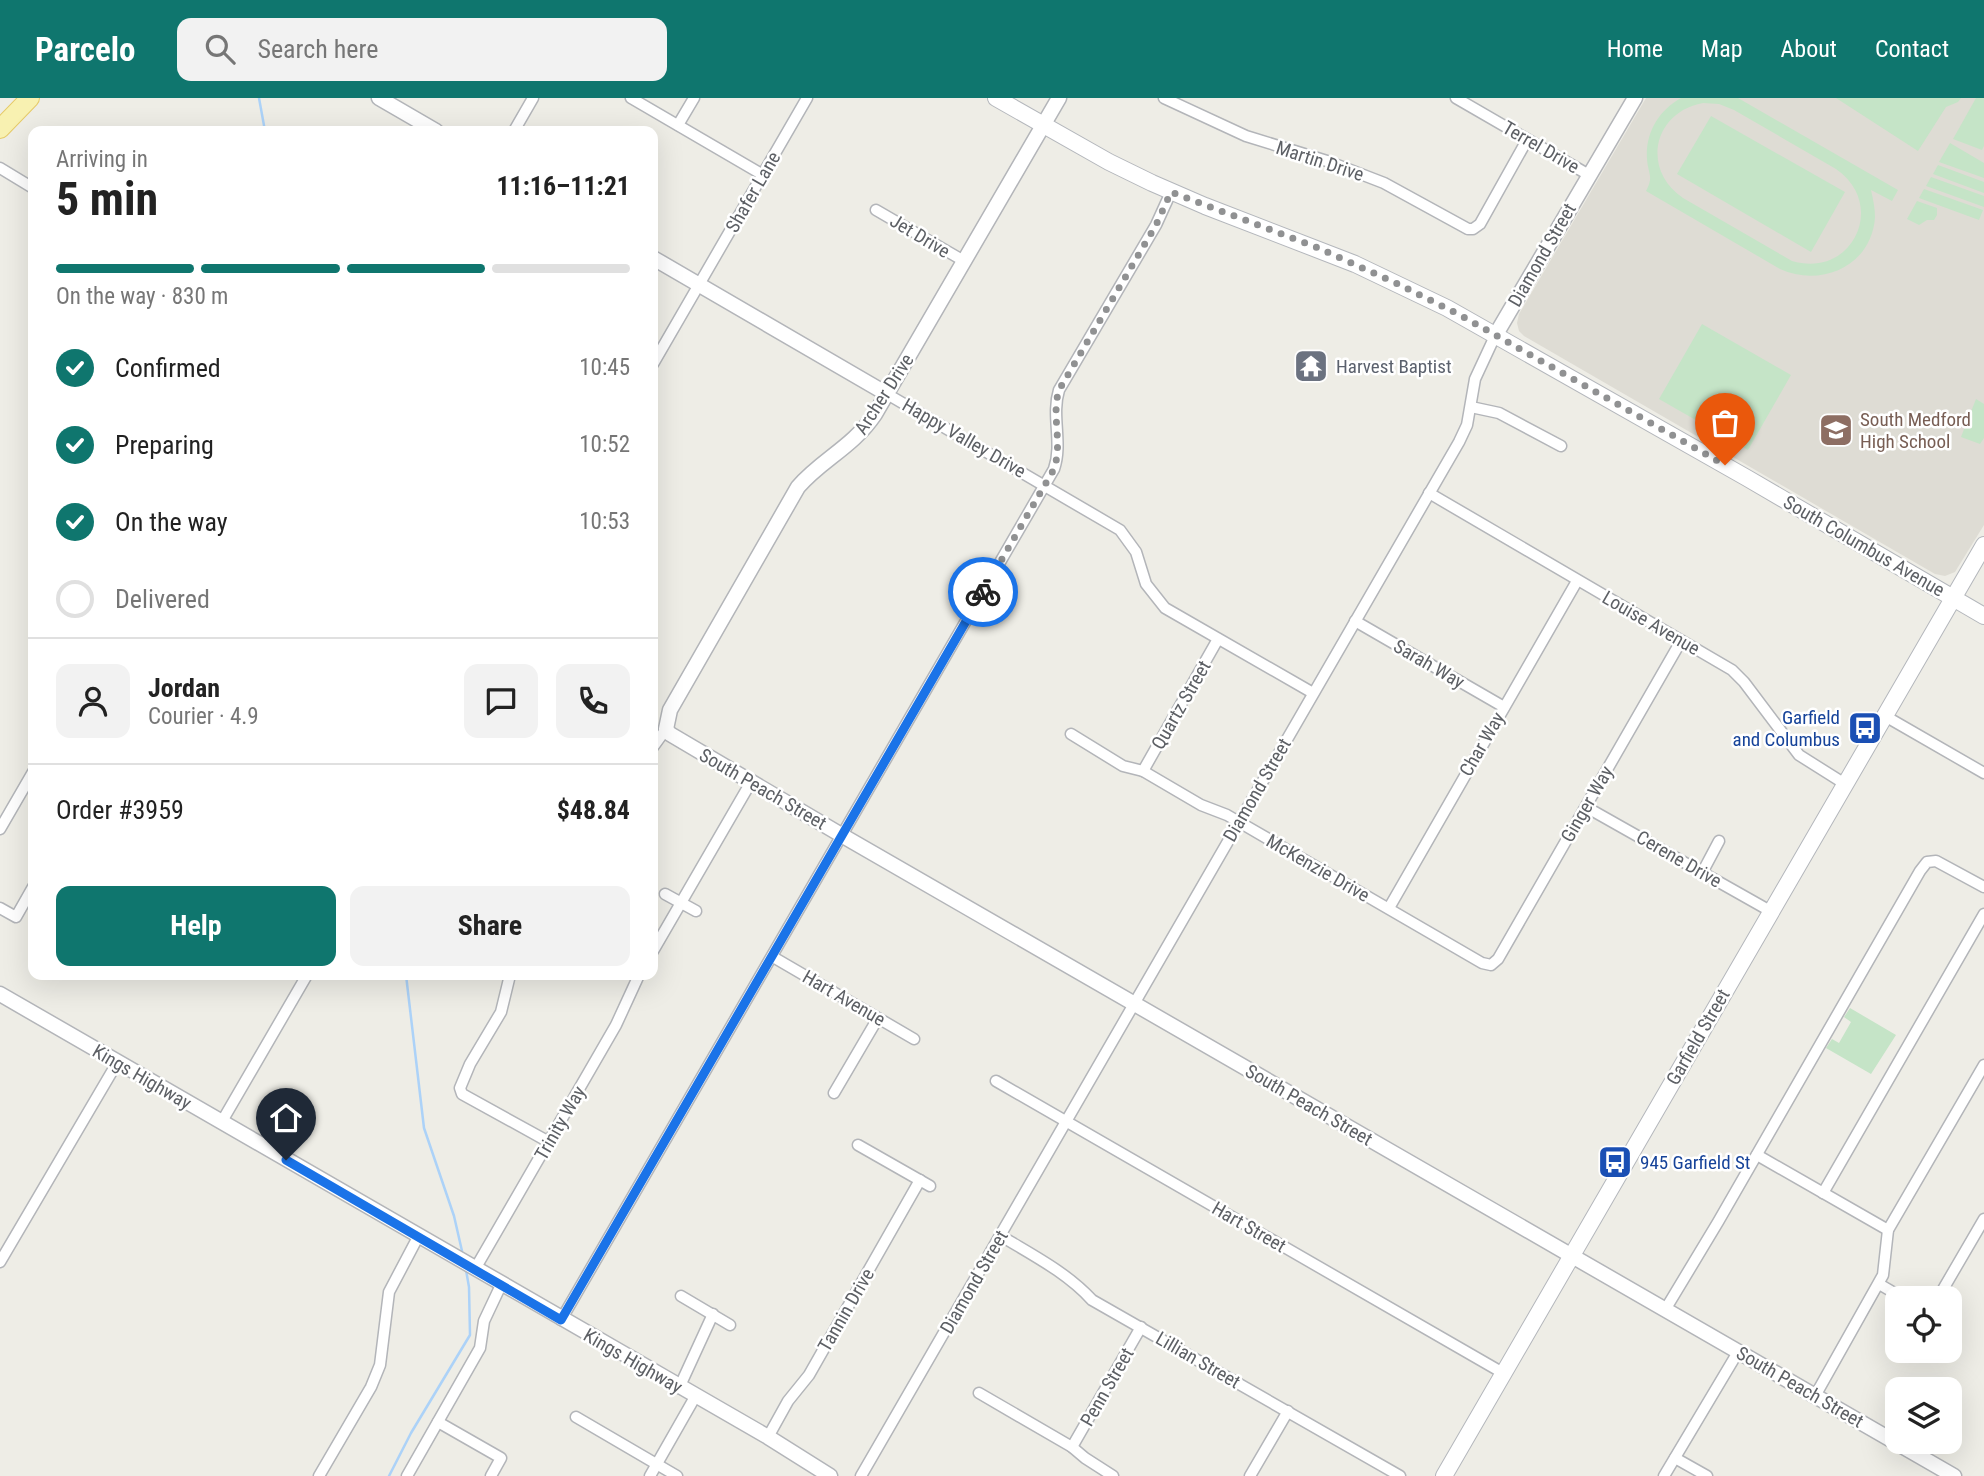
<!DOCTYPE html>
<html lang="en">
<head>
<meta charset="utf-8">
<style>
  :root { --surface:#fff; --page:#f2f2f2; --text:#222; --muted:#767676; --line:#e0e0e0; --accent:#0f766e }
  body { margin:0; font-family:"Roboto Condensed",sans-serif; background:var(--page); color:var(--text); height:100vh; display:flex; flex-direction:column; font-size:26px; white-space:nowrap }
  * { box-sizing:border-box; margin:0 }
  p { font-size:23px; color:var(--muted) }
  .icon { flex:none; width:38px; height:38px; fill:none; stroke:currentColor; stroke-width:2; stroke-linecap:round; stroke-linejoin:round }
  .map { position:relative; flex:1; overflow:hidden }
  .sheet { position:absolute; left:28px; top:28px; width:630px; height:854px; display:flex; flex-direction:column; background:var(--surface); border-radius:14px; box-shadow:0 7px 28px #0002 }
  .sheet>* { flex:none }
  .tools { position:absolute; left:1885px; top:1188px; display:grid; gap:14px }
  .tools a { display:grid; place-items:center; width:77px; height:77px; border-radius:14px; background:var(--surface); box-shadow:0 7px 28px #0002; font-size:35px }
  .pin { position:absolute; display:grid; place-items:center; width:60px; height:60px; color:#fff; margin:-72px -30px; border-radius:50% 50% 50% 0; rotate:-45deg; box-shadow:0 0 7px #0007 }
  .pin .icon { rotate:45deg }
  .courier { position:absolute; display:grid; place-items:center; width:70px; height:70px; margin:-35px; border:5px solid #1a73e8; border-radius:50%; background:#fff; color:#222; box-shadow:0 2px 9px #0007 }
  .headline em { font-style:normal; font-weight:700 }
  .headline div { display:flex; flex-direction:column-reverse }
  .headline { display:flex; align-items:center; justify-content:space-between; height:119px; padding:0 28px }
  h1 { font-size:46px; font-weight:700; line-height:52px }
  .bar { display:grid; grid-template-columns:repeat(4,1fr); gap:10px 7px; align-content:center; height:84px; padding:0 28px }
  .bar i { height:9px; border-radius:5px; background:var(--line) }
  .bar .selected { background:var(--accent) }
  .bar p { grid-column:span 4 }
  .line { display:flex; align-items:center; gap:18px; padding:0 28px; border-top:2px solid var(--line) }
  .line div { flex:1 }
  .round { display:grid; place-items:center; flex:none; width:74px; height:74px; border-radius:14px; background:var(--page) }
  ol { padding:0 28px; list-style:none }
  li { display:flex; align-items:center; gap:21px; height:77px }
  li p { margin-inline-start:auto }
  li .icon { padding:7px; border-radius:50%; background:var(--accent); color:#fff; stroke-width:4 }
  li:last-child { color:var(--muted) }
  li i { width:38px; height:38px; border:4px solid var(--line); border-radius:50% }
  .button { display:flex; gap:14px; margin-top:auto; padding:14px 28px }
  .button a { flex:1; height:80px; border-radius:14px; background:var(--accent); color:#fff; font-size:28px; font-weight:700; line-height:80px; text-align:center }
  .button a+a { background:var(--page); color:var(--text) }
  header { display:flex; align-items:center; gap:42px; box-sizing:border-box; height:98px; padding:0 35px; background:var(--accent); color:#fff }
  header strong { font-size:33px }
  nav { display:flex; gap:38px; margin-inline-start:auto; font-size:24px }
  .search { width:490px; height:63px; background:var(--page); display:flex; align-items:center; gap:18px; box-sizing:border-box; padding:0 24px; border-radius:14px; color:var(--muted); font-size:26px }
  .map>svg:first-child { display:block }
  .education { fill:#dedcd4 }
  .green { fill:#c5e4c7; fill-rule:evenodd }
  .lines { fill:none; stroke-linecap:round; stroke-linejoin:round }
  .stream { stroke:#acd2f8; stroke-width:2.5 }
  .minor-casing { stroke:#b3b5b9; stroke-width:13 }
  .tertiary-casing { stroke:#b3b5b9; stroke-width:17 }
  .secondary-casing { stroke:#b4b7bc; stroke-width:18 }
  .primary-casing { stroke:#e6ca68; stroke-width:20 }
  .minor { stroke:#fff; stroke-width:10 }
  .tertiary { stroke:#fff; stroke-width:14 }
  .secondary { stroke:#fff; stroke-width:16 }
  .primary { stroke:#f8f1b1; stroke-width:18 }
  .done { stroke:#909192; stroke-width:7; stroke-dasharray:0 12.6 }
  .route { stroke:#1a73e8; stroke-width:9 }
  .labels { text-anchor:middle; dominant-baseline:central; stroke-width:5; stroke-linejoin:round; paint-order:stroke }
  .street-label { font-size:19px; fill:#5d6065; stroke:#fff }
  .worship-label { font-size:19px; fill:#5b616d; stroke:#fff; text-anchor:start }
  .education-label { font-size:19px; fill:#785e54; stroke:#fff; text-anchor:start }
  .transit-label { font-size:19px; fill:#164399; stroke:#fff; text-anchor:end }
</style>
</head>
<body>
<header>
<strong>Parcelo</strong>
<div class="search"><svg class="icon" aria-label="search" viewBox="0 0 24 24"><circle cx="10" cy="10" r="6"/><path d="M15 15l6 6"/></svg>Search here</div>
<nav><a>Home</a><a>Map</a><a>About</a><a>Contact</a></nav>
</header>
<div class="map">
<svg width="1984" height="1378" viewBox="0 0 1984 1378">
  <rect width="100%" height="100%" fill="#eeede6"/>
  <!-- education -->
  <polygon class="education" points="1646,0 1984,0 1984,427 1955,474 1945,478 1935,476 1524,238 1519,233 1517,225 1519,216"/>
  <!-- green -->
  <g class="green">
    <path d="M1681 0H1738L1898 92 1892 103 1871 92C1873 101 1875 110 1875 119 1872 168 1821 190 1780 171L1646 93C1654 78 1648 76 1647 61 1645 35 1659 12 1681 0ZM1703 5 1719 6 1734 12 1836 71C1888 107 1852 181 1792 163L1683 100C1641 72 1653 14 1703 5Z"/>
    <polygon points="1836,0 1961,0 1958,4 1946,9 1918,53"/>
    <polygon points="1976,0 1984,0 1984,48 1982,52 1953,41"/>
    <polygon points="1711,18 1845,94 1811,154 1677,76"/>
    <polygon points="1950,45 1984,65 1984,80 1939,64"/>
    <polygon points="1938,67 1984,84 1984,95 1933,76"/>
    <polygon points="1931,79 1984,98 1984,109 1926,88"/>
    <polygon points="1924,91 1983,112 1979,122 1919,100"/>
    <polygon points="1917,103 1937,110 1937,117 1934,122 1927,122 1919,127 1907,121"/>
    <polygon points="1702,226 1791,277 1748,352 1659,301"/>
    <polygon points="1976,301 1984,306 1984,340 1980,346 1961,339"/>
    <polygon points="1850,910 1896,937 1871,976 1826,950 1832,941 1839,945 1851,924 1844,919"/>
  </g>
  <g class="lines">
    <!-- stream -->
    <g class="stream">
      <polyline points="259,0 265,33"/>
      <polyline points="406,877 424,1030 454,1118 462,1153"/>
      <polyline points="389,1378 411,1335 470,1237 469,1189 466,1172"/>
    </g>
    <!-- minor casing -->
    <g class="minor-casing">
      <g id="minor">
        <polyline points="631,0 763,77"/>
        <polyline points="1164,0 1246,38 1327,63 1384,85 1468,131 1473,131 1480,126 1527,42"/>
        <polyline points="1456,0 1589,77"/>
        <polyline points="678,27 694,0"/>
        <polyline points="514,33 533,0"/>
        <polyline points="0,70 33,90"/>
        <polyline points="876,112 964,163"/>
        <polyline points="653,266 807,0"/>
        <polyline points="887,296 1120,432 1136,454 1146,486 1165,510 1313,595"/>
        <polyline points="1471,309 1499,315 1561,348"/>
        <polyline points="1429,395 1732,572 1744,584 1799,657 1845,686"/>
        <polyline points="1355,523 1504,609"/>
        <polyline points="1885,618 1984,675"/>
        <polyline points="1071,636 1123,668 1143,673 1201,707 1227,717 1482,865 1491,867 1498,861 1681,543"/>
        <polyline points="653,649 666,631"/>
        <polyline points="1143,673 1218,541"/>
        <polyline points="1586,709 1772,814"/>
        <polyline points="0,731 33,674"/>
        <polyline points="1702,775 1719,743"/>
        <polyline points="665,796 696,813"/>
        <polyline points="0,810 16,819 33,789"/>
        <polyline points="1389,810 1577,483"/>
        <polyline points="653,853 751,684"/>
        <polyline points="773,859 914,941"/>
        <polyline points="510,877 501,914 470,966 460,990 462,996 549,1044"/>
        <polyline points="996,983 1503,1275"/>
        <polyline points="834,995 878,920"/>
        <polyline points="221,1025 307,877"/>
        <polyline points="858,1047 930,1088"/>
        <polyline points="1757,1057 1888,1132"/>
        <polyline points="1823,1095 1984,816"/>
        <path d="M1001 1138C1034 1158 1066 1174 1092 1202L1400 1378"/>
        <polyline points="0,1164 117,965"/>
        <polyline points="475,1171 616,927 639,877"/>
        <polyline points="1879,1186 1903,1200"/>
        <polyline points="681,1198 730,1227"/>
        <polyline points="1938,1200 1984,1121"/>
        <polyline points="1665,1212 1718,1124 1920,773 1927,764 1936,763 1984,789"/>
        <path d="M561 1222 1054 371C1063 345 1051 318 1059 292L1156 127 1171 94"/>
        <polyline points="679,1290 713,1216"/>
        <polyline points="979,1295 1072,1349 1085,1360 1113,1378"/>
        <polyline points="1815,1298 1883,1177 1888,1132 1984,967"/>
        <polyline points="576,1319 677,1378"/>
        <polyline points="438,1324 501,1360 491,1378"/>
        <polyline points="768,1339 788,1303 809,1277 920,1082"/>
        <polyline points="1072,1349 1141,1229"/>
        <polyline points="1675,1360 1707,1378"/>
        <polyline points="319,1378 371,1289 380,1267 389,1194 418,1139"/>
        <polyline points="407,1378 480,1250 484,1223 501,1187"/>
        <polyline points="650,1378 695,1299"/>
        <polyline points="861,1378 1459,344 1467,327 1475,281 1495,238"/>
        <polyline points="1250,1378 1288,1313"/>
        <polyline points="1664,1378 1738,1254"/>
      </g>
    </g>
    <!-- tertiary casing -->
    <g class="tertiary-casing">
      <g id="tertiary">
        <polyline points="379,0 436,33"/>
        <path d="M1059 0 875 316C852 350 822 361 798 389L670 612 666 631 670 636 843 738 1954 1378"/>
        <polyline points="653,160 887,296"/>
        <polyline points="1495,238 1635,0"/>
        <polyline points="0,896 768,1339 830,1378"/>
      </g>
    </g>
    <!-- secondary casing -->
    <g class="secondary-casing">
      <g id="secondary">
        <polyline points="996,0 1109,64 1152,85 1205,108 1355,166 1447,210 1747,380 1984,518"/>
        <polyline points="1444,1378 1984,447"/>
      </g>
    </g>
    <!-- primary casing -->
    <g class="primary-casing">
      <polyline id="primary" points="0,31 30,0"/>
    </g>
    <!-- minor -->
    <use href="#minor" class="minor"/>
    <!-- tertiary -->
    <use href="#tertiary" class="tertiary"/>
    <!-- secondary -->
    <use href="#secondary" class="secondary"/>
    <!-- primary -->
    <use href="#primary" class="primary"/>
  </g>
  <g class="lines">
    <!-- done -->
    <path class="done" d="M983 494 1054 371C1063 344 1051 318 1059 292L1156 127 1171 94 1316 149 1398 186 1460 217 1725 367"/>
    <!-- route -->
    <polyline class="route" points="286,1062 561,1222 983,494"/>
  </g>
  <!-- icons -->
  <defs>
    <g id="temple-square" transform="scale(1.75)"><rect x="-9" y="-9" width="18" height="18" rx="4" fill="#6b7280" stroke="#fff"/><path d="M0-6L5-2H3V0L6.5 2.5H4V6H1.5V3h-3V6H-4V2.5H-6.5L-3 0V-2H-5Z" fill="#fff"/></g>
    <g id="school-square" transform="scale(1.75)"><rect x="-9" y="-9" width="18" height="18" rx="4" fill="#8d6e63" stroke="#fff"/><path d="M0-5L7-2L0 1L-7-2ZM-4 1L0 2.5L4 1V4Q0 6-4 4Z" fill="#fff"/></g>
    <g id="bus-square" transform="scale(1.75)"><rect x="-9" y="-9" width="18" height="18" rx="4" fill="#1a4fb4" stroke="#fff"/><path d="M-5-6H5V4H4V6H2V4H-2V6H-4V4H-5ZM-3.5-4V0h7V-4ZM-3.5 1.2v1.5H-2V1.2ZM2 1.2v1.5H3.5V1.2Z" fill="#fff"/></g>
  </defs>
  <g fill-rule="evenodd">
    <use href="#temple-square" x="1311" y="268"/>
    <use href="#school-square" x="1836" y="332"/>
    <use href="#bus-square" x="1865" y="630"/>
    <use href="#bus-square" x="1615" y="1064"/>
  </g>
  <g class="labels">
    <!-- street labels -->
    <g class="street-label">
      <text transform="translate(1541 49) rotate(30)">Terrel Drive</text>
      <text transform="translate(1320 63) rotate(18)">Martin Drive</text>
      <text transform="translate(753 94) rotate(-60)">Shafer Lane</text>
      <text transform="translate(920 138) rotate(31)">Jet Drive</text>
      <text transform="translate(1542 157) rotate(-60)">Diamond Street</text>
      <text transform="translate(884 296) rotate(-57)">Archer Drive</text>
      <text transform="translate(964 340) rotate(30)">Happy Valley Drive</text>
      <text transform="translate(1864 448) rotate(30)">South Columbus Avenue</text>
      <text transform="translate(1651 525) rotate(30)">Louise Avenue</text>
      <text transform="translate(1429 566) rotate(30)">Sarah Way</text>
      <text transform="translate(1181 607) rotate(-60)">Quartz Street</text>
      <text transform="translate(1482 646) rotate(-60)">Char Way</text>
      <text transform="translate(763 691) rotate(30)">South Peach Street</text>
      <text transform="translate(1257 692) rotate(-60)">Diamond Street</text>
      <text transform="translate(1587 706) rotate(-60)">Ginger Way</text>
      <text transform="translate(1679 761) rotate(30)">Cerene Drive</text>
      <text transform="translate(1318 770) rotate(30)">McKenzie Drive</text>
      <text transform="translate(844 900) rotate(30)">Hart Avenue</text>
      <text transform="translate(1698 939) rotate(-60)">Garfield Street</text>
      <text transform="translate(142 979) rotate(30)">Kings Highway</text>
      <text transform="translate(1309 1007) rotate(30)">South Peach Street</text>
      <text transform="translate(560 1025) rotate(-60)">Trinity Way</text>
      <text transform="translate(1249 1129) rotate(30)">Hart Street</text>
      <text transform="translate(974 1184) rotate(-60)">Diamond Street</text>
      <text transform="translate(846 1212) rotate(-60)">Tannin Drive</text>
      <text transform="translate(1198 1262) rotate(30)">Lillian Street</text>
      <text transform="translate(633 1263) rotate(30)">Kings Highway</text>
      <text transform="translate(1107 1289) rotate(-60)">Penn Street</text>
      <text transform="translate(1800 1289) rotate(30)">South Peach Street</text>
    </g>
    <!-- worship labels -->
    <g class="worship-label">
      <text x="1336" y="268">Harvest Baptist</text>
    </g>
    <!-- education labels -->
    <g class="education-label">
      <text x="1860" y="321">South Medford<tspan x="1860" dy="22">High School</tspan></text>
    </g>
    <!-- transit labels -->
    <g class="transit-label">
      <text x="1840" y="619">Garfield<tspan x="1840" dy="22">and Columbus</tspan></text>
      <text x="1640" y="1064" text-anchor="start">945 Garfield St</text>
    </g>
  </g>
</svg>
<div class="tools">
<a><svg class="icon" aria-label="locate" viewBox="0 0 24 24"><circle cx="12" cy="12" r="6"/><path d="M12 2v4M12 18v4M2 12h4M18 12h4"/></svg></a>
<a><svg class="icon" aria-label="layers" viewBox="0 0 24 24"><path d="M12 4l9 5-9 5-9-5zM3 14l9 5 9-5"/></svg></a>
</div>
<div class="pin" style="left:1725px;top:367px;background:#ea580c"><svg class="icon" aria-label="bag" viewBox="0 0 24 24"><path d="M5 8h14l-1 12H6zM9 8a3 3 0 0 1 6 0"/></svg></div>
<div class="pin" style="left:286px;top:1062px;background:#1f2937"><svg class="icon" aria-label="home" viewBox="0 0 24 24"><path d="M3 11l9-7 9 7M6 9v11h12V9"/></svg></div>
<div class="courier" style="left:983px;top:494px"><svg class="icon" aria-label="bike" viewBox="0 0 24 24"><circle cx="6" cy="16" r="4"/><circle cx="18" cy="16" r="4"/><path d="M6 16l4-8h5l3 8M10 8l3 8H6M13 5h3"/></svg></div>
<section class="sheet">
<div class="headline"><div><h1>5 min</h1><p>Arriving in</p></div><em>11:16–11:21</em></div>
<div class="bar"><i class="selected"></i><i class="selected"></i><i class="selected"></i><i></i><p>On the way · 830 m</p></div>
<ol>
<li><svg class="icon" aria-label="check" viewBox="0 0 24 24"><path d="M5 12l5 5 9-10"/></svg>Confirmed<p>10:45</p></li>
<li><svg class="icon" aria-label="check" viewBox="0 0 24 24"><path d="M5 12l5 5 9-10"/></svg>Preparing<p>10:52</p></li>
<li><svg class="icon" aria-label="check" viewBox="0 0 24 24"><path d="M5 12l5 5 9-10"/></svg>On the way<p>10:53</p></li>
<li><i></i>Delivered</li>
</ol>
<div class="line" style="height:126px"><a class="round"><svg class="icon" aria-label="person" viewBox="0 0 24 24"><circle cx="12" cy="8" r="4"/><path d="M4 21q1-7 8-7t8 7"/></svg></a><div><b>Jordan</b><p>Courier · 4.9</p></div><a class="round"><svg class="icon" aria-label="chat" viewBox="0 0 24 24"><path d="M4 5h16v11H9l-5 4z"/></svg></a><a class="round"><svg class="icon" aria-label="phone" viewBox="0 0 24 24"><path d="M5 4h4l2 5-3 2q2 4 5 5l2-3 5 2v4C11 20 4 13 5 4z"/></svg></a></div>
<div class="line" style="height:91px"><div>Order #3959</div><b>$48.84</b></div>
<div class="button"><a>Help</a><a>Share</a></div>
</section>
</div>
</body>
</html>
